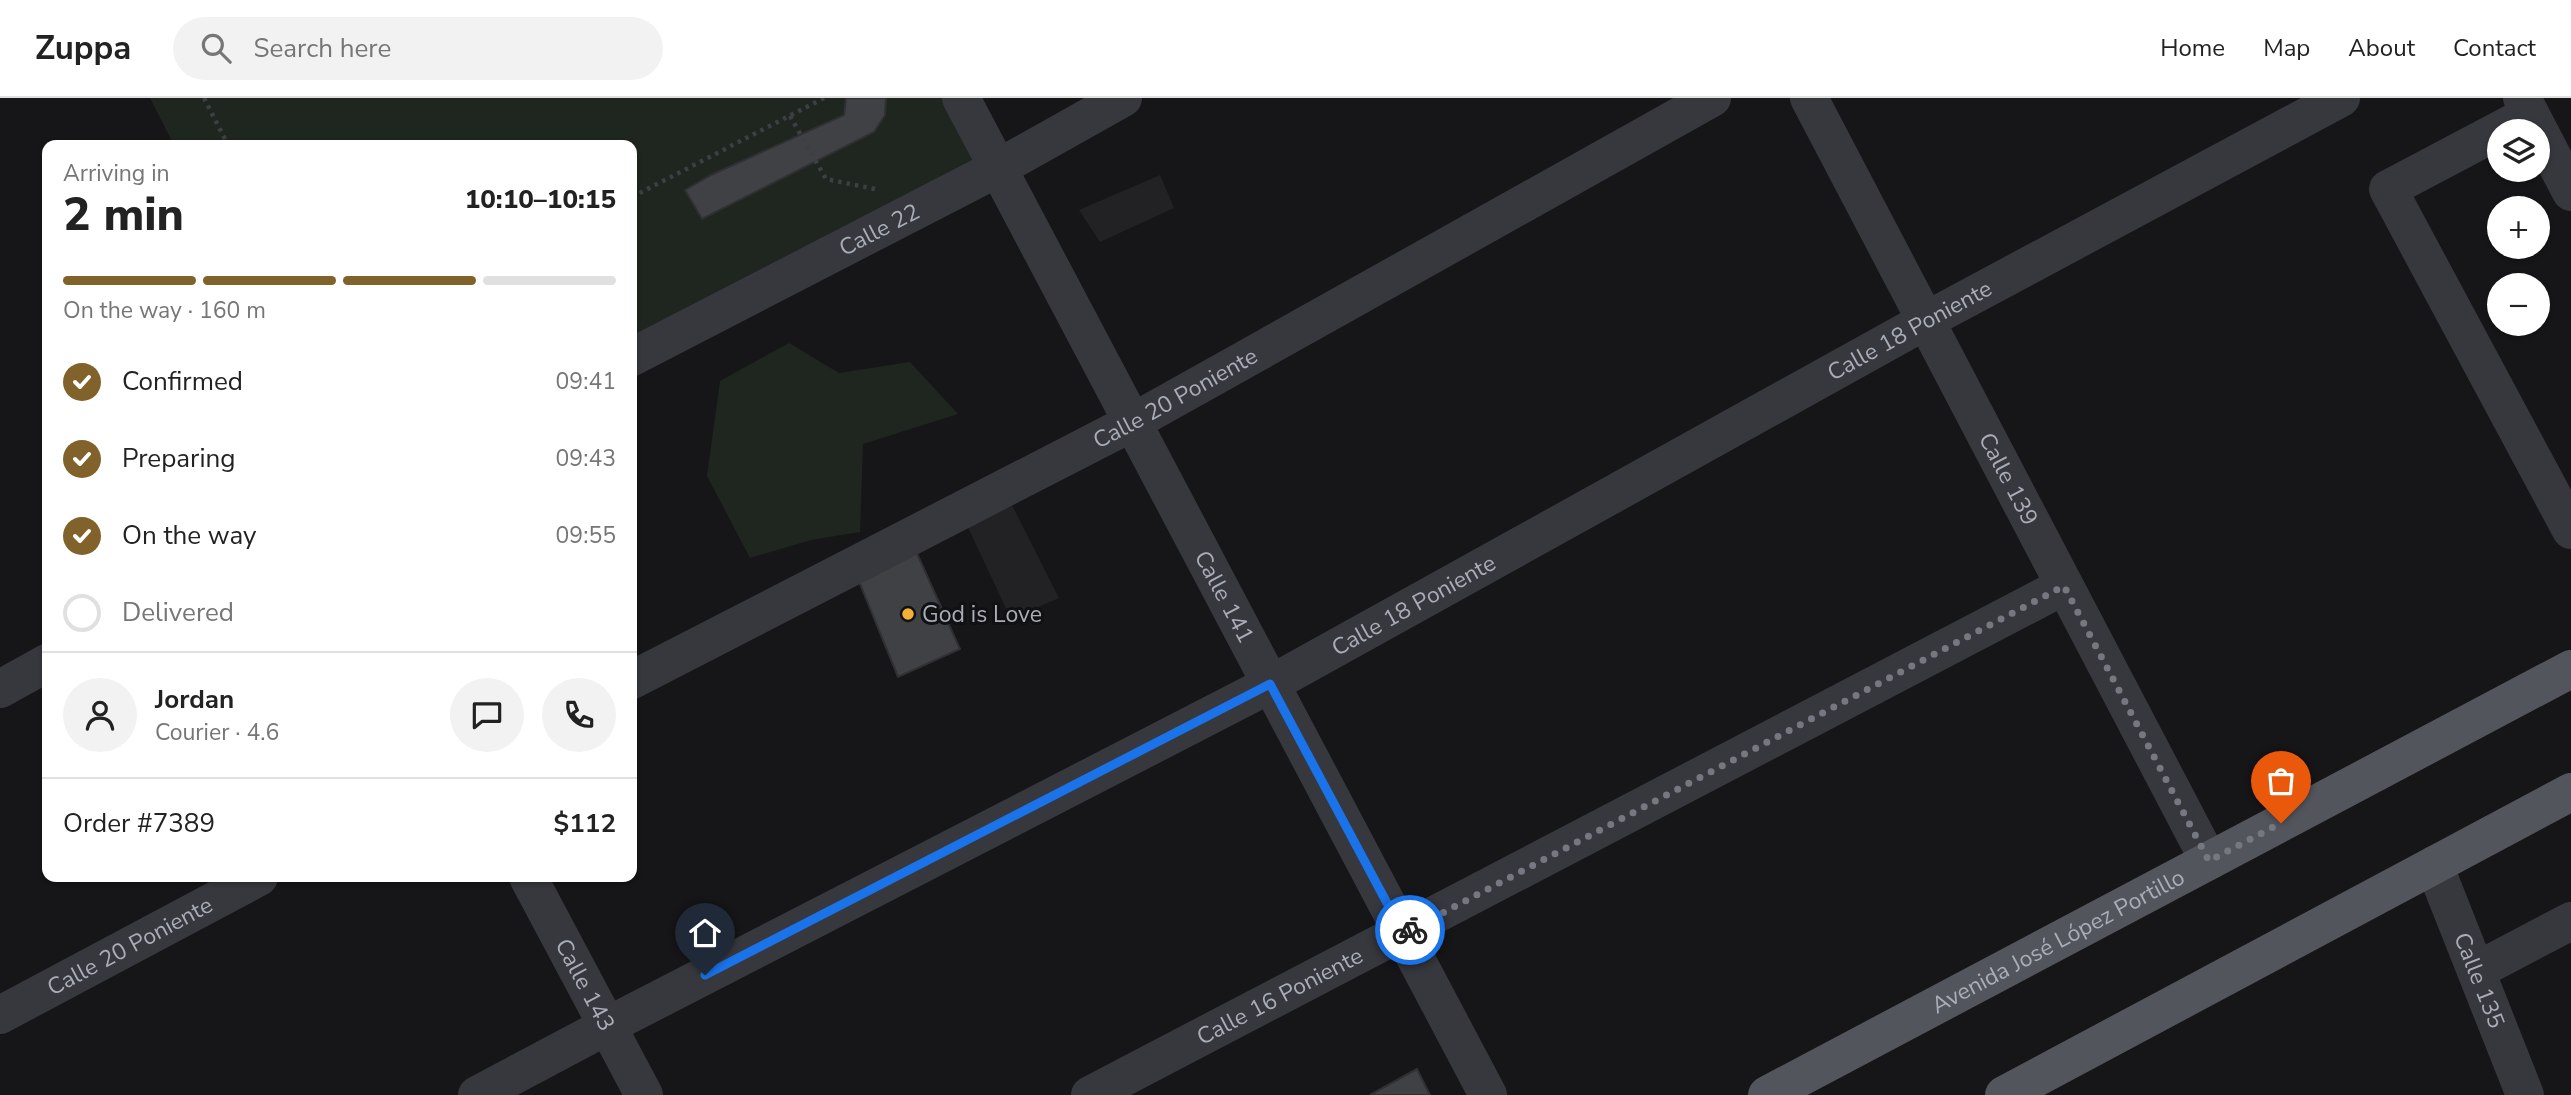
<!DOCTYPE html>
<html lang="en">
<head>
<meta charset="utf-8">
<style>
  :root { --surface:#fff; --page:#f2f2f2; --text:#222; --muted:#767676; --line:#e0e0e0; --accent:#80622a }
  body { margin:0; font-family:"Nunito Sans",sans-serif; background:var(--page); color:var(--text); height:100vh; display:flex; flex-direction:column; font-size:26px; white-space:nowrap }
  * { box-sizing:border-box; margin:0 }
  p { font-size:23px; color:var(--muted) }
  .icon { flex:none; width:38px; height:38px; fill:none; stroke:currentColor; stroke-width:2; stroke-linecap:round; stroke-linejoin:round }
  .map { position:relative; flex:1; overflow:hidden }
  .side { position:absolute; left:42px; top:42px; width:595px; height:742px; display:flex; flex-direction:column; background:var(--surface); border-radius:14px; box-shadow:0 2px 5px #0004 }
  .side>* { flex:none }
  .buttons { position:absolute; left:2487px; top:21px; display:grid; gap:14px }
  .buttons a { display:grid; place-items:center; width:63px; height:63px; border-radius:50%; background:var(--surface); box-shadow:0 2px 5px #0004; font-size:35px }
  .pin { position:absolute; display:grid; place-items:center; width:60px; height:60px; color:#fff; margin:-72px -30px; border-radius:50% 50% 50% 0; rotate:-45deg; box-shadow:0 0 7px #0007 }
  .pin .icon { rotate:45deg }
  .courier { position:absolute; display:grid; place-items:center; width:70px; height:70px; margin:-35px; border:5px solid #1a73e8; border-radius:50%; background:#fff; color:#222; box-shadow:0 2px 9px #0007 }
  .overview em { font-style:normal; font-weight:800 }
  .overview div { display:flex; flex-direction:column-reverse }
  .overview { display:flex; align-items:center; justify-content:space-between; height:119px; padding:0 21px }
  h1 { font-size:46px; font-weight:800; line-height:52px }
  .bar { display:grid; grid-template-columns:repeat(4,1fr); gap:10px 7px; align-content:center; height:84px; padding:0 21px }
  .bar i { height:9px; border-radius:5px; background:var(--line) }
  .bar .selected { background:var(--accent) }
  .bar p { grid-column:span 4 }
  .line { display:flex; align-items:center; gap:18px; padding:0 21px; border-top:2px solid var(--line) }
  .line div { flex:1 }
  .round { display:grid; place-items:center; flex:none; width:74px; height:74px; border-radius:37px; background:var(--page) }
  ol { padding:0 21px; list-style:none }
  li { display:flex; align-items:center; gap:21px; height:77px }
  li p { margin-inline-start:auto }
  li .icon { padding:7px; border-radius:50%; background:var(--accent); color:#fff; stroke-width:4 }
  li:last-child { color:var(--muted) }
  li i { width:38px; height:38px; border:4px solid var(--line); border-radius:50% }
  header { display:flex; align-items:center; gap:42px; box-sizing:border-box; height:98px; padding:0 35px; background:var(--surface); border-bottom:2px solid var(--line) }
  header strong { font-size:33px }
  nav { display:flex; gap:38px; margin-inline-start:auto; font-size:24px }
  .search { width:490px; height:63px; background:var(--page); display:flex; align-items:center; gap:18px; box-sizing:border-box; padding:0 24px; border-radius:38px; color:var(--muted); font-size:26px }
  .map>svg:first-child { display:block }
  .built { fill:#222225 }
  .green { fill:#1e261f }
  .building { fill:#404145; stroke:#303034; stroke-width:2 }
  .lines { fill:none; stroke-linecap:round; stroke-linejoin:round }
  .path { stroke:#3d3f44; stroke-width:4.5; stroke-dasharray:3.5 5; stroke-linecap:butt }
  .minor { stroke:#37383d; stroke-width:38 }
  .major { stroke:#53555c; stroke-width:38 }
  .done { stroke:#757880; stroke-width:7; stroke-dasharray:0 12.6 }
  .route { stroke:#1a73e8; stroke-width:9 }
  .poi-dot { fill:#f2b134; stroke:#111113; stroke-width:2.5 }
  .labels { text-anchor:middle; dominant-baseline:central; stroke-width:6; stroke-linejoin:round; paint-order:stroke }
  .street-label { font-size:23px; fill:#a8adb8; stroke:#111113 }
  .poi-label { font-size:23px; fill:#a8adb8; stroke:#111113; text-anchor:start }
</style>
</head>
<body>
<header>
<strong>Zuppa</strong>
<div class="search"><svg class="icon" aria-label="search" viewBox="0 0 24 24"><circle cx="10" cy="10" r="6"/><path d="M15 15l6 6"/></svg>Search here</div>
<nav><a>Home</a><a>Map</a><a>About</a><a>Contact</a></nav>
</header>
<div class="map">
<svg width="2571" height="997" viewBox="0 0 2571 997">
  <rect width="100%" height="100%" fill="#161618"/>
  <!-- built -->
  <g class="built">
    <polygon points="1160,77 1174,110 1100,144 1079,112"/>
    <polygon points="1010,403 1059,500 1011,521 965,423"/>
  </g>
  <!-- green -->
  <g class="green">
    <polygon points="150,0 961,0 998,70 632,259 632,47 174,47"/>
    <polygon points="789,245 839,275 910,264 958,316 863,346 860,434 811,442 750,460 707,378 720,283"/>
  </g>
  <!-- building -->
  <g class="building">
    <polygon points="846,0 886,0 885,17 874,34 702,121 685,92 711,77 844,17"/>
    <polygon points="915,451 960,551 898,579 858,481"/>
    <polygon points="1417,971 1430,997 1370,997"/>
  </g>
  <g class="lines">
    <!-- path -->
    <g class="path">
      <polyline points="204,0 228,47"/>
      <polyline points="790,18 826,81 875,91"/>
      <polyline points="632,99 824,0"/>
    </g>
    <!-- minor -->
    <g class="minor">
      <path id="s1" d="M961 0 1488 997"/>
      <path id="s2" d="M1809 0 2209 763"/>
      <polyline points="2522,0 2571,94"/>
      <polyline points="2530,16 2388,91 2571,432"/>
      <path id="s3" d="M632 259 998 70 1123 0"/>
      <path id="s4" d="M632 582 1133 324 1712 0"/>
      <polyline points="0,591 47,565"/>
      <path id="s5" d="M2434 767 2525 997"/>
      <path id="s6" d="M528 779 644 997"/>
      <polyline points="2476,873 2571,823"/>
      <path id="s7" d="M0 917 259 779"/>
      <path id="s8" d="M477 997 607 928 1271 586 1927 222 2341 0"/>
      <path id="s9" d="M1090 997 2064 488"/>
    </g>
    <!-- major -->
    <g class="major">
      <path id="s10" d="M1767 997 2571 571"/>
      <polyline points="2004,997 2571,694"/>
    </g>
  </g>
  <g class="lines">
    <!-- done -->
    <polyline class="done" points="1410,832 2064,488 2209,763 2281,725"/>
    <!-- route -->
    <polyline class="route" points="705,877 1270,586 1403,835 1410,832"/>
  </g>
  <!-- markers -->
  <circle class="poi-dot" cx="908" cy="516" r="7"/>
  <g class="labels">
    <!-- street labels -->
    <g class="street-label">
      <text stroke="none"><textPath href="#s3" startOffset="278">Calle 22</textPath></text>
      <text stroke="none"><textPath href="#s8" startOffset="1624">Calle 18 Poniente</textPath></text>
      <text stroke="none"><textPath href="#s4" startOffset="612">Calle 20 Poniente</textPath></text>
      <text stroke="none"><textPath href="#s2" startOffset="430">Calle 139</textPath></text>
      <text stroke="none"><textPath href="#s1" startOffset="564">Calle 141</textPath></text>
      <text stroke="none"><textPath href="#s8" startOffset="1057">Calle 18 Poniente</textPath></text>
      <text stroke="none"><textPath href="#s10" startOffset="329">Avenida José López Portillo</textPath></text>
      <text stroke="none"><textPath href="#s7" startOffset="147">Calle 20 Poniente</textPath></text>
      <text stroke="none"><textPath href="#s5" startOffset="124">Calle 135</textPath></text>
      <text stroke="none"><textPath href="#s6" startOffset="122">Calle 143</textPath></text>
      <text stroke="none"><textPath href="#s9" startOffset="214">Calle 16 Poniente</textPath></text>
    </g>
    <!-- poi labels -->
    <g class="poi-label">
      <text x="922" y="516">God is Love</text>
    </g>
  </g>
</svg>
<div class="buttons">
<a><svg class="icon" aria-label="layers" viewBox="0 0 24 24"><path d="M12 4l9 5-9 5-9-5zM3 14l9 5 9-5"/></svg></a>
<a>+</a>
<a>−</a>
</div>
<div class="pin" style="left:2281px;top:725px;background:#ea580c"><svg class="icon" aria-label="bag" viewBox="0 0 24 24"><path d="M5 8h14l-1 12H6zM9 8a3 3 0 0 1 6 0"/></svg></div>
<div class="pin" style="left:705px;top:877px;background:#1f2937"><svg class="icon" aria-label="home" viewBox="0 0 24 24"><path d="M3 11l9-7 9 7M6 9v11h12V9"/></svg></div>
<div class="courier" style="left:1410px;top:832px"><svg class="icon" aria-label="bike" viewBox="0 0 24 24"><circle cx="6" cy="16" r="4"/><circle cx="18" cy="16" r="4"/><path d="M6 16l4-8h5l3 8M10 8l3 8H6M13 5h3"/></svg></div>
<section class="side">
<div class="overview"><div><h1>2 min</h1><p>Arriving in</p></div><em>10:10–10:15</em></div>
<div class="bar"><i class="selected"></i><i class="selected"></i><i class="selected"></i><i></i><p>On the way · 160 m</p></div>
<ol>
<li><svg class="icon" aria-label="check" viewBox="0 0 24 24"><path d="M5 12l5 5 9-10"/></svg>Confirmed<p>09:41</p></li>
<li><svg class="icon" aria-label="check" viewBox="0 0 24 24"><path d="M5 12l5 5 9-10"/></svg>Preparing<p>09:43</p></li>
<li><svg class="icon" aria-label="check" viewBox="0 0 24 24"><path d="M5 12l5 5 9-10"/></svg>On the way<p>09:55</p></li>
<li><i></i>Delivered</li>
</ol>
<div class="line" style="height:126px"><a class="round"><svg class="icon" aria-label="person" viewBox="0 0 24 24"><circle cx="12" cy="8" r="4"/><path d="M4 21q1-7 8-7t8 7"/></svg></a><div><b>Jordan</b><p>Courier · 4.6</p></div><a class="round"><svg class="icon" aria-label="chat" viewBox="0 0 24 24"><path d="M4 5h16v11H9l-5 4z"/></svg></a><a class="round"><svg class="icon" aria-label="phone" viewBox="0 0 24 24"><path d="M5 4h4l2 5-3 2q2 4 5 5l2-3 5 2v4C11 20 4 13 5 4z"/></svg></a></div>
<div class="line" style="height:91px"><div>Order #7389</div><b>$112</b></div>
</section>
</div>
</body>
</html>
